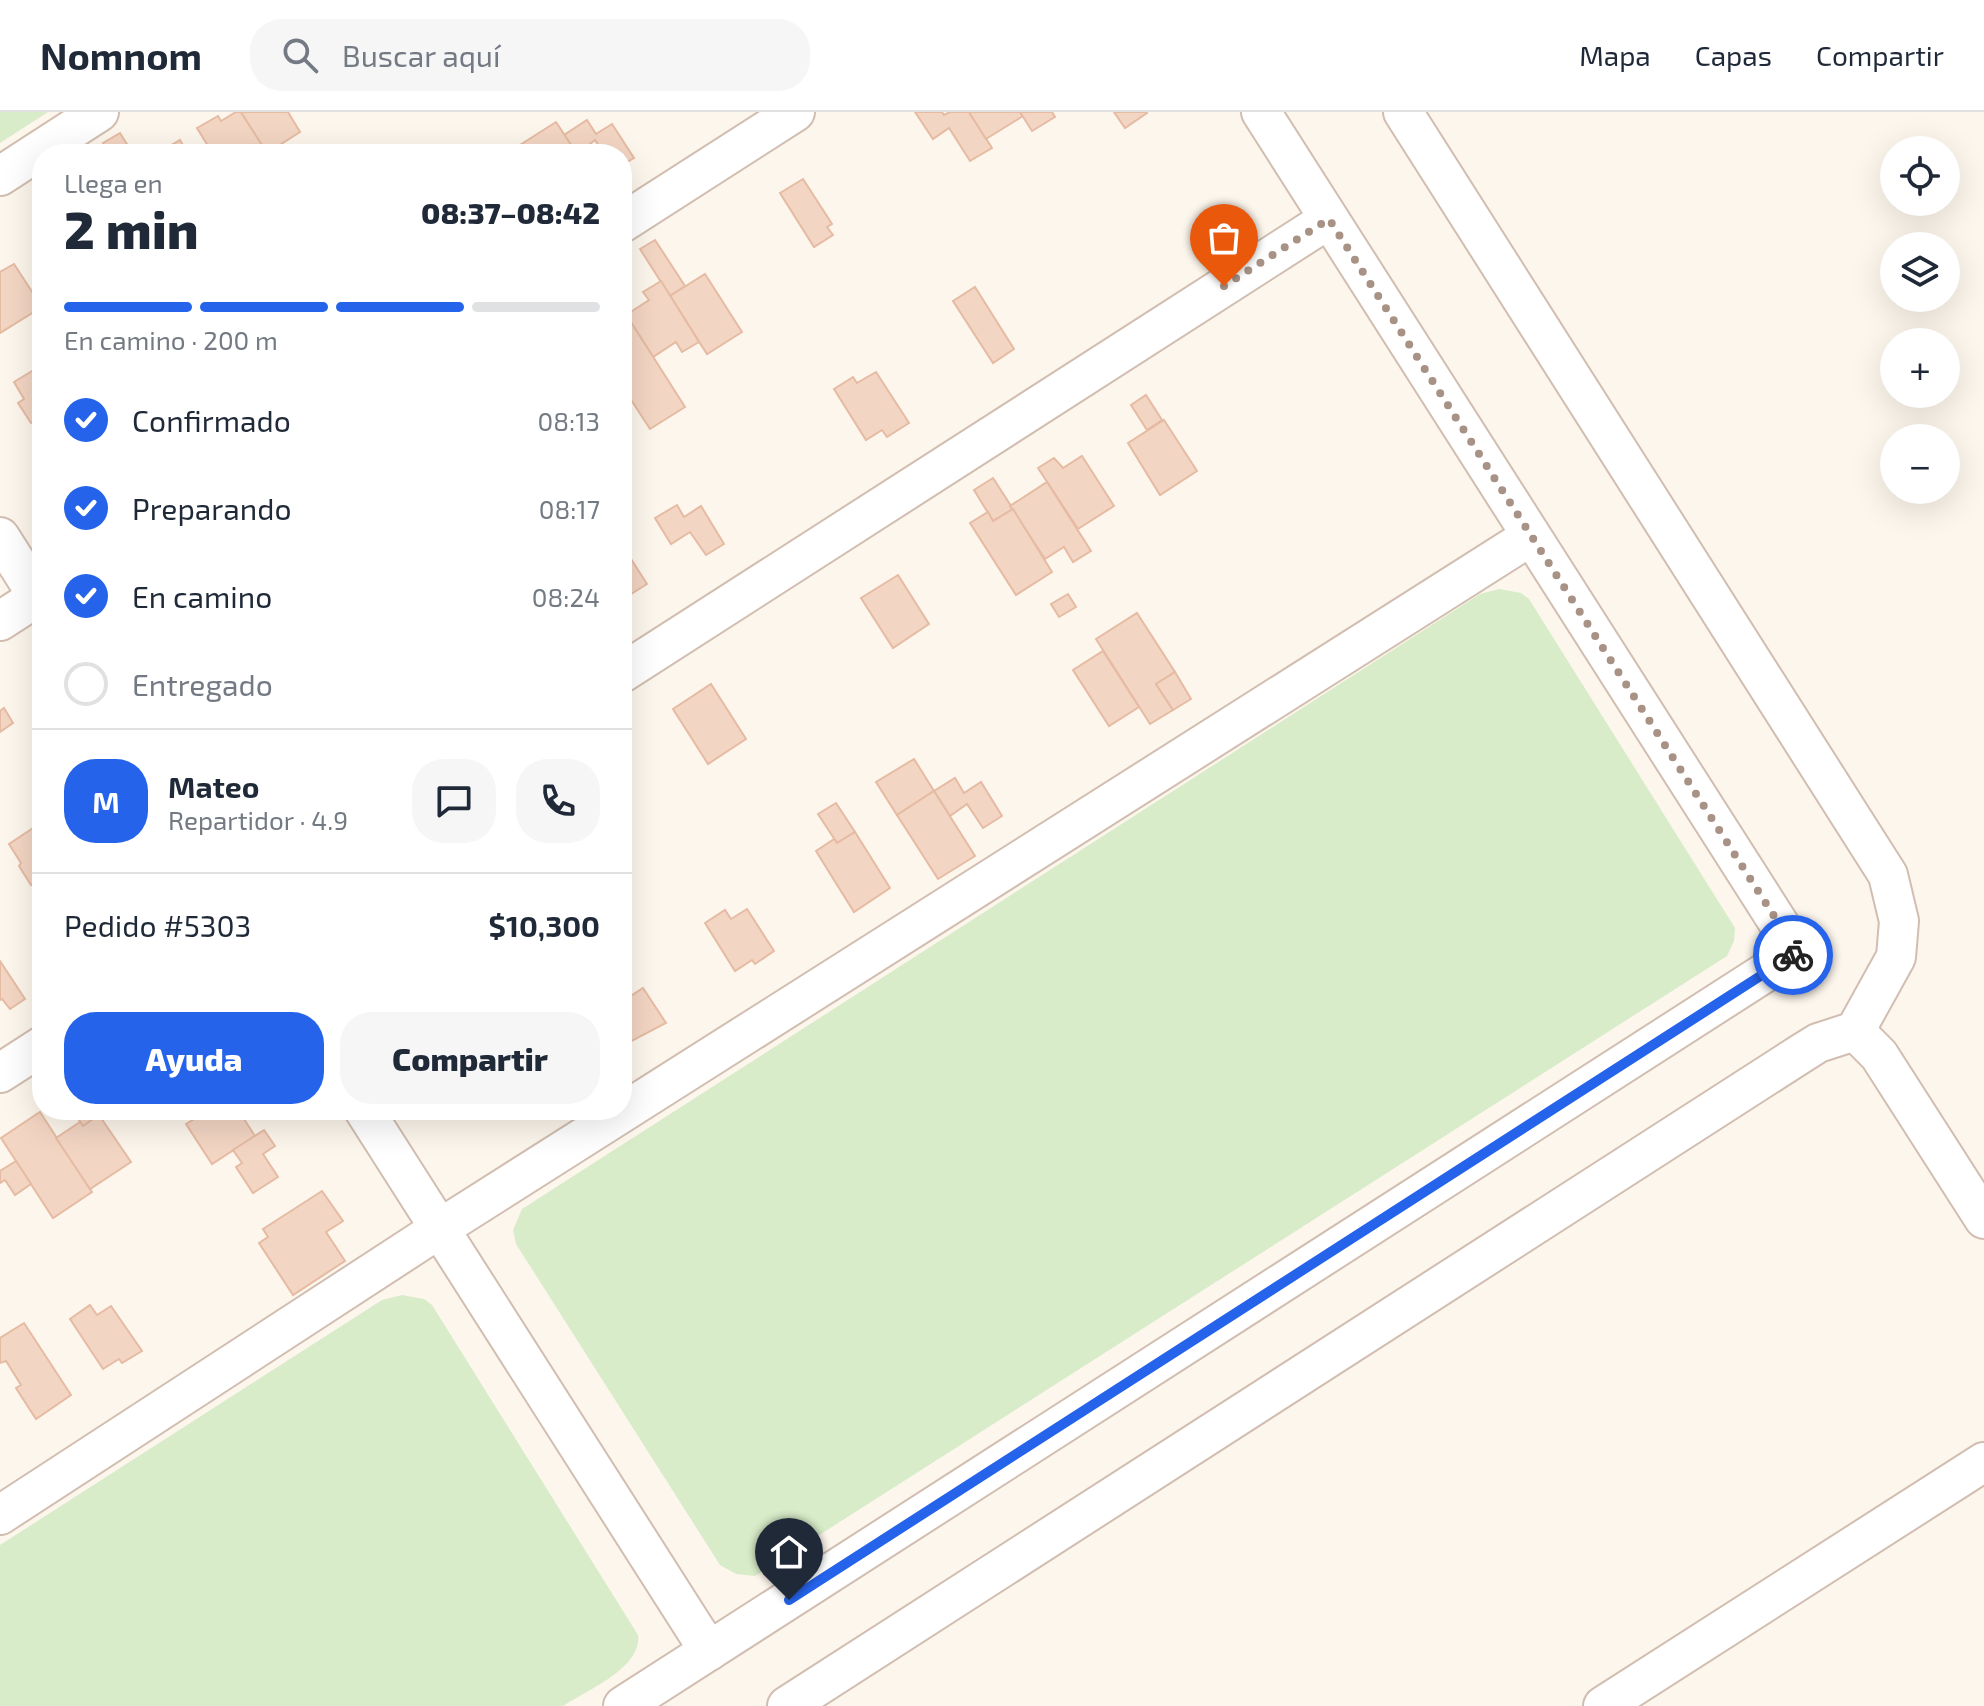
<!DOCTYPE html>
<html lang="es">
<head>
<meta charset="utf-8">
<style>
  :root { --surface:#fff; --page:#f6f6f7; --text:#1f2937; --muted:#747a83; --line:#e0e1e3; --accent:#2563eb }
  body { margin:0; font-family:"Exo 2",sans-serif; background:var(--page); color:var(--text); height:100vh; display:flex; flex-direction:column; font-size:30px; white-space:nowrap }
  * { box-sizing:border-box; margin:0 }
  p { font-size:26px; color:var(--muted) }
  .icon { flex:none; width:44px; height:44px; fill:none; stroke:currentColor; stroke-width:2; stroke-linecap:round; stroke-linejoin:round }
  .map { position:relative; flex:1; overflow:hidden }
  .drawer { position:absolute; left:32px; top:32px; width:600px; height:976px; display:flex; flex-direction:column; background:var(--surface); border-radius:32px; box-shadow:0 8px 32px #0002 }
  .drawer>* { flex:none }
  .buttons { position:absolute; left:1880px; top:24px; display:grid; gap:16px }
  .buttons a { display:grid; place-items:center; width:80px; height:80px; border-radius:50%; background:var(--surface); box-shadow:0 8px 32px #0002; font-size:40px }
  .pin { position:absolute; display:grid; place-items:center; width:68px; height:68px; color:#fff; margin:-82px -34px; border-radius:50% 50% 50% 0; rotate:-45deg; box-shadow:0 0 8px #0007 }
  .pin .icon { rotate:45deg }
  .courier { position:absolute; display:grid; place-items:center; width:80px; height:80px; margin:-40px; border:6px solid #2563eb; border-radius:50%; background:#fff; color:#222; box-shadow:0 2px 10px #0007 }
  .headline em { font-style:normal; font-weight:800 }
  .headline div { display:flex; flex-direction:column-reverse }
  .headline { display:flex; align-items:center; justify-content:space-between; height:136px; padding:0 32px }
  h1 { font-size:52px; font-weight:800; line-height:60px }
  .bar { display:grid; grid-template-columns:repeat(4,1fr); gap:12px 8px; align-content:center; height:96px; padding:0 32px }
  .bar i { height:10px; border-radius:6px; background:var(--line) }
  .bar .current { background:var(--accent) }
  .bar p { grid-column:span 4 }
  .line { display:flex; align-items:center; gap:20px; padding:0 32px; border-top:2px solid var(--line) }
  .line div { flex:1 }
  .round { display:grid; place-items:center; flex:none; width:84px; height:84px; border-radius:32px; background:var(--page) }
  ol { padding:0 32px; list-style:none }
  li { display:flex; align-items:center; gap:24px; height:88px }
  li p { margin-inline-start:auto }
  li .icon { padding:8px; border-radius:50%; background:var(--accent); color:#fff; stroke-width:4 }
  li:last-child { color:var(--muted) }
  li i { width:44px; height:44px; border:4px solid var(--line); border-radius:50% }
  .button { display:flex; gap:16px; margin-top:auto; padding:16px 32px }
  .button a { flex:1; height:92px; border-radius:32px; background:var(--accent); color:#fff; font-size:32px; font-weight:800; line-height:92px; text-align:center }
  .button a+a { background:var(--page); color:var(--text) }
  header { display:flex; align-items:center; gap:48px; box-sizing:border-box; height:112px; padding:0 40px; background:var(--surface); border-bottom:2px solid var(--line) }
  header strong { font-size:38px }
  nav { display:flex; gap:44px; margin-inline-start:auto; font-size:28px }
  .search { width:560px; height:72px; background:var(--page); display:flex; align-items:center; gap:20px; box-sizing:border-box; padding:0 28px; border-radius:32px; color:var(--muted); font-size:30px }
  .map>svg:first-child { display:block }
  .green { fill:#d8ecc9 }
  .building { fill:#f3d5c3; stroke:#e6bba3; stroke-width:2 }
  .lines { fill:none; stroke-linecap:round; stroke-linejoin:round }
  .street-casing { stroke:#d1beb0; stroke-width:42 }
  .street { stroke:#fff; stroke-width:38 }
  .done { stroke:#a89285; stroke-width:8; stroke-dasharray:0 14.4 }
  .route { stroke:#2563eb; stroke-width:10 }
</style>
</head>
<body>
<header>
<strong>Nomnom</strong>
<div class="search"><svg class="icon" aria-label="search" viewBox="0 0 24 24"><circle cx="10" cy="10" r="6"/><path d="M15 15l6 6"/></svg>Buscar aquí</div>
<nav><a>Mapa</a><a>Capas</a><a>Compartir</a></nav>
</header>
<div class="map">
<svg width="1984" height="1594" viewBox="0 0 1984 1594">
  <rect width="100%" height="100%" fill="#fdf6ec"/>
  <!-- green -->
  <g class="green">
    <polygon points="0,0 48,0 0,31"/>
    <polygon points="1499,477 1521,481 1529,487 1735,816 1734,829 1727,844 755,1464 736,1462 720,1453 516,1132 513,1118 522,1097 1480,482"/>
    <path d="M402 1183 424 1187 432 1193 638 1523C642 1556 587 1578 563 1594H0V1433L382 1188Z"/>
  </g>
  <!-- building -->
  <g class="building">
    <polygon points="236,0 241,0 268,42 213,42 197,16 218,4 221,9"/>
    <polygon points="241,0 288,0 300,20 267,41"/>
    <polygon points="915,0 942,0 944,3 950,0 969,0 992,36 970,49 949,16 933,27"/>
    <polygon points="969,0 1020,0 1023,4 986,27"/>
    <polygon points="1020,0 1052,0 1055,5 1032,19"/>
    <polygon points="1114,0 1147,0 1147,1 1125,16"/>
    <polygon points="587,8 596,22 612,12 634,46 622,53 622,42 604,42 595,28 590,32 594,38 587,42 577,42 564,23"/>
    <polygon points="556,10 577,42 526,42 520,33"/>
    <polygon points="120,21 133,42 110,42 103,31"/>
    <polygon points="180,28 188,42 161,42 160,40"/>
    <polygon points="803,67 832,112 827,115 833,123 814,135 780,81"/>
    <polygon points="655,128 685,174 670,184 640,137"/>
    <polygon points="14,152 42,195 0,221 0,160"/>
    <polygon points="705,162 742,220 707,242 670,184"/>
    <polygon points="661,169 699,230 682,240 676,230 653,245 626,203 649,188 643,180"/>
    <polygon points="975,175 1014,237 993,251 953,189"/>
    <polygon points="622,196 685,295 650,317 622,274"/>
    <polygon points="42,253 42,308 40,310 38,307 31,311 18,291 24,287 14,270"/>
    <polygon points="876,260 909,311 887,325 882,318 866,328 834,277 853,265 857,271"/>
    <polygon points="1146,283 1162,308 1147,318 1131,293"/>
    <polygon points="1164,308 1197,359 1160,383 1128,331"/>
    <polygon points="1082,344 1114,394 1078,417 1038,356 1054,346 1063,356"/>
    <polygon points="993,366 1013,397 993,409 974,378"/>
    <polygon points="1047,370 1091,439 1073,450 1064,435 1045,447 1010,394"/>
    <polygon points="677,393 684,405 701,394 724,432 706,443 690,420 671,432 655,406"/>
    <polygon points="1013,397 1052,460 1016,483 970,411 988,400 993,409"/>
    <polygon points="624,436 647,472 628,484 622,475 622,437"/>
    <polygon points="898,463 929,512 893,536 861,486"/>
    <polygon points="1068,482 1076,495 1059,505 1051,492"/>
    <polygon points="1137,501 1175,560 1156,572 1173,598 1150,612 1096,527"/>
    <polygon points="1103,539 1139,595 1109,614 1073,558"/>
    <polygon points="1175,560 1191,587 1173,598 1156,572"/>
    <polygon points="711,572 746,627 708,652 673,597"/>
    <polygon points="4,596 13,611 0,620 0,599"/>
    <polygon points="914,647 934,679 897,703 876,670"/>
    <polygon points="955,666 964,681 981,670 1002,704 983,716 967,692 950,704 934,679"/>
    <polygon points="934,679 975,744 938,767 897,703"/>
    <polygon points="836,691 855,720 837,731 818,702"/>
    <polygon points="42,710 42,766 31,773 19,754 21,751 9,732"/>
    <polygon points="855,720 890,776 854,800 816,739 834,727 837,731"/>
    <polygon points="747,797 774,839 755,852 752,848 735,859 705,811 725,798 731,807"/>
    <polygon points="0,849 25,887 10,897 2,887 0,888"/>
    <polygon points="643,876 666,911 626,932 622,925 622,887 623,889"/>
    <polygon points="72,998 96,998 99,1003 83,1014"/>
    <polygon points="209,998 245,998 249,1003 244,1007 255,1024 212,1052 186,1012"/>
    <polygon points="40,1000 92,1080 53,1106 1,1026"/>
    <polygon points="99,1003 131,1050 90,1077 56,1026 80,1010 83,1014"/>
    <polygon points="264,1018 275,1034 263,1042 278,1065 253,1081 236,1055 242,1051 233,1038"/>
    <polygon points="16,1049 31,1072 15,1083 5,1068 0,1071 0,1059"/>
    <polygon points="322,1079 343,1109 326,1120 345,1149 293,1183 259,1131 268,1125 263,1117"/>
    <polygon points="90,1193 97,1203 111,1194 142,1239 122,1251 119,1247 103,1257 70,1207"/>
    <polygon points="24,1211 71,1283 36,1307 16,1276 21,1273 6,1249 0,1251 0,1226"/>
  </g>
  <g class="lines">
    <!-- street casing -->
    <g class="street-casing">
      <g id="street">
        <polyline points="0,64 99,0"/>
        <polyline points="622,111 795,0"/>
        <polyline points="0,425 42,491"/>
        <polyline points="0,509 42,482"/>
        <polyline points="622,561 1329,107"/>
        <polyline points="1855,919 1879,943 1984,1107"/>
        <polyline points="0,961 42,934"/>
        <polyline points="364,998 709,1539"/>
        <polyline points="0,1403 439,1117 1531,424"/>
        <polyline points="623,1594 1797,840 1261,0"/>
        <polyline points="787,1594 1802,941 1818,931 1855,919 1896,845 1899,809 1888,763 1403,0"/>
        <polyline points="1603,1594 1984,1350"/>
      </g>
    </g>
    <!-- street -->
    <use href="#street" class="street"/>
  </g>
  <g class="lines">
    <!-- done -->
    <polyline class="done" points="1224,174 1329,107 1797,840 1793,843"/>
    <!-- route -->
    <polyline class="route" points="789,1488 1793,843"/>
  </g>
</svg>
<div class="buttons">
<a><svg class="icon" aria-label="locate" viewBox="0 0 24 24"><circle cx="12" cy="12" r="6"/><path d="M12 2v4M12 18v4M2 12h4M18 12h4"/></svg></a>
<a><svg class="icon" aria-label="layers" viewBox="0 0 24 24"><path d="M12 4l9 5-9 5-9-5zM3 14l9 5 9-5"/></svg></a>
<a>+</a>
<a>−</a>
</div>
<div class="pin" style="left:1224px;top:174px;background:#ea580c"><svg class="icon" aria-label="bag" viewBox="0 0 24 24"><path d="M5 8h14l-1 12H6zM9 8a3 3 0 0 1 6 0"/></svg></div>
<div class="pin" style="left:789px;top:1488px;background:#1f2937"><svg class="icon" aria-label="home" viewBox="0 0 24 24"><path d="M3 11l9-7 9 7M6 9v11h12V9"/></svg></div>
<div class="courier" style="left:1793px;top:843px"><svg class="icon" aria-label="bike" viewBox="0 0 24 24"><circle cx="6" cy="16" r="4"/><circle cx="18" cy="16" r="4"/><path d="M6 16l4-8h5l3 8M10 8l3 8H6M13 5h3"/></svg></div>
<section class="drawer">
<div class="headline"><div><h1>2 min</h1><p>Llega en</p></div><em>08:37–08:42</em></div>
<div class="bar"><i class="current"></i><i class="current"></i><i class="current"></i><i></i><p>En camino · 200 m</p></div>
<ol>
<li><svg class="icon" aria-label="check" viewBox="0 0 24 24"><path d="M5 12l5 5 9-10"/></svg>Confirmado<p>08:13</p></li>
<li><svg class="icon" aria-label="check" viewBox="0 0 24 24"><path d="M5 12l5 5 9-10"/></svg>Preparando<p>08:17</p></li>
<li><svg class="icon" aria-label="check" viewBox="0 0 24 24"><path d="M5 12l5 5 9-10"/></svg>En camino<p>08:24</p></li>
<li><i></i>Entregado</li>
</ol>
<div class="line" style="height:144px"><b class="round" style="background:var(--accent);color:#fff">M</b><div><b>Mateo</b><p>Repartidor · 4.9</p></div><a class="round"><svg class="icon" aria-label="chat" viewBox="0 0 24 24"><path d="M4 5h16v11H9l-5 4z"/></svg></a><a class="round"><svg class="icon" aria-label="phone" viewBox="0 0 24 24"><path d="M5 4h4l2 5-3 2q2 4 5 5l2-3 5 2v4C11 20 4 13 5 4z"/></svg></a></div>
<div class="line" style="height:104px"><div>Pedido #5303</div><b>$10,300</b></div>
<div class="button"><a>Ayuda</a><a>Compartir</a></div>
</section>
</div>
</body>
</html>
